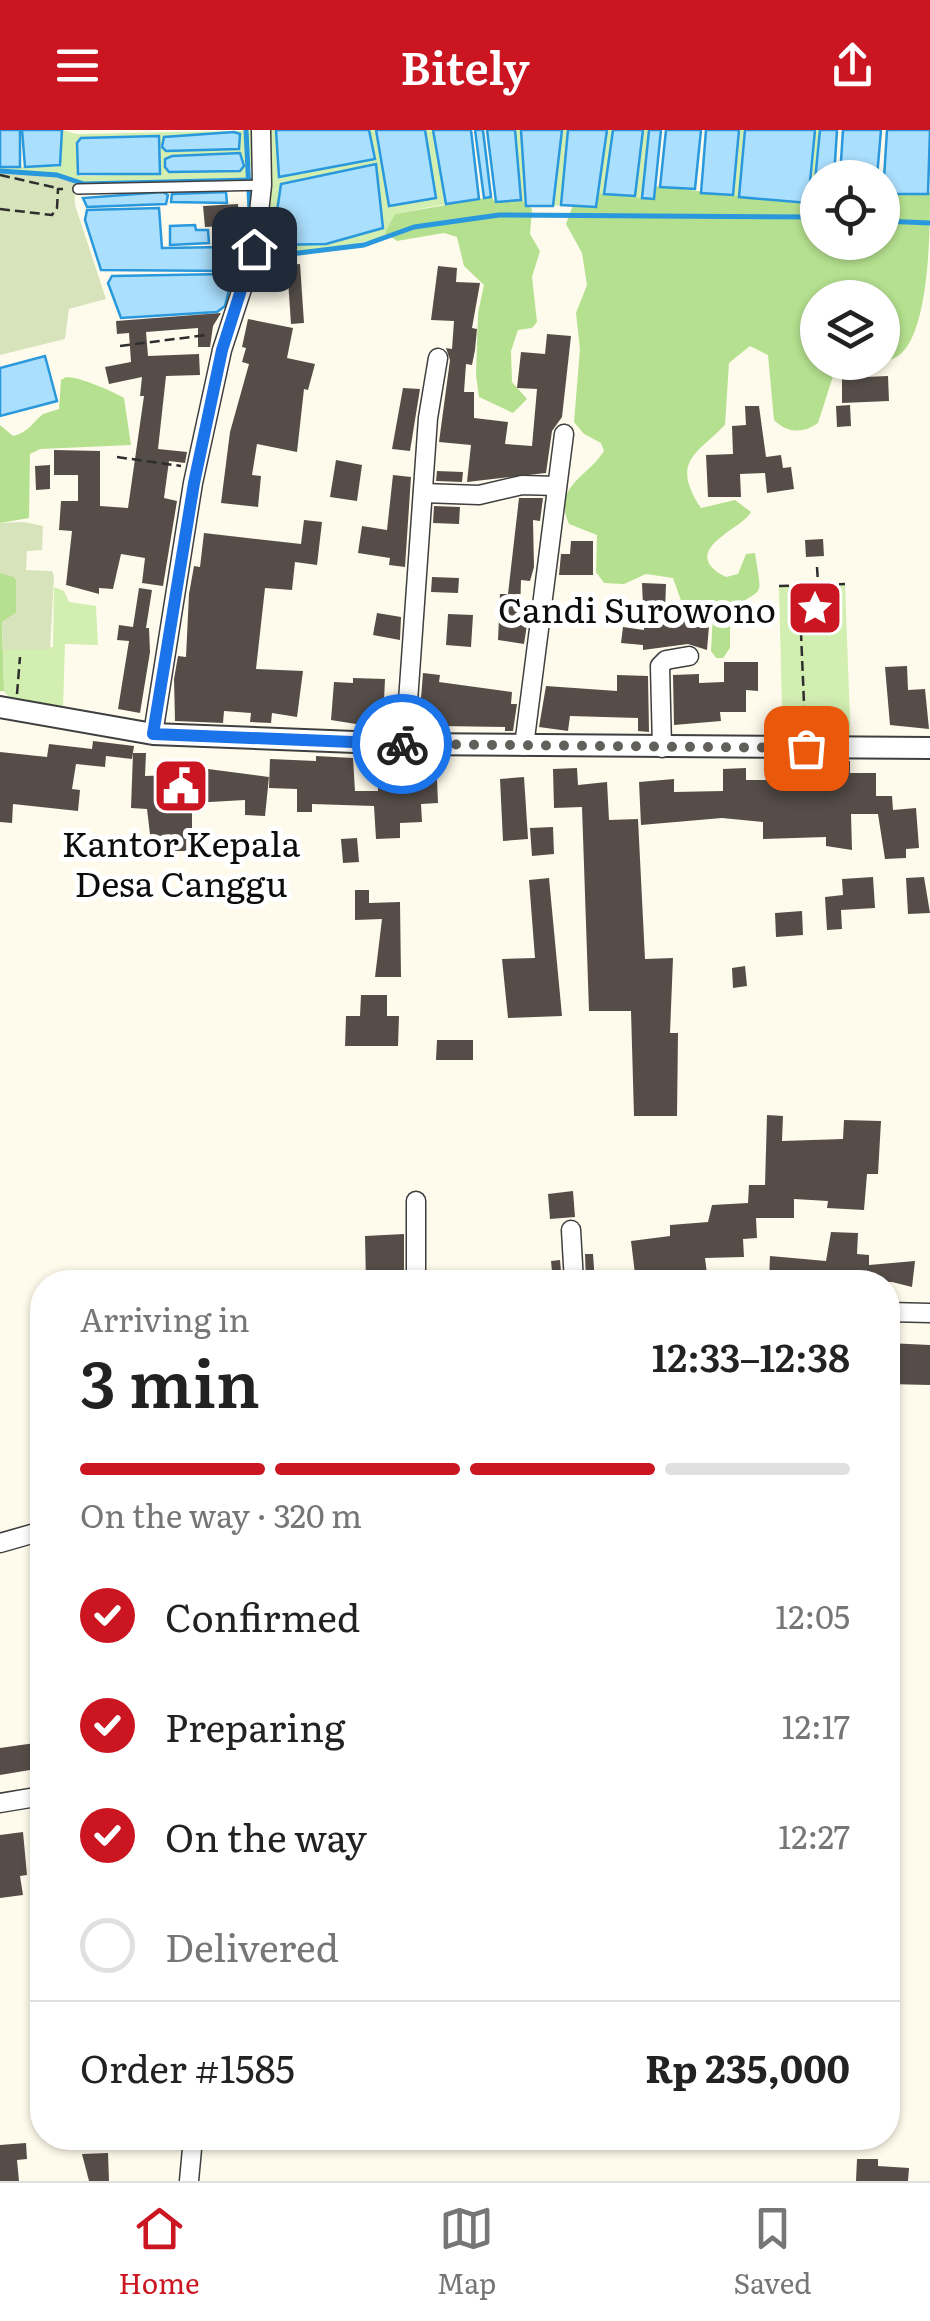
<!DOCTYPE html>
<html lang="en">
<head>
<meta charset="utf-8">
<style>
  :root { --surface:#fff; --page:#f6f6f6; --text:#222; --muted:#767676; --line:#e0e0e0; --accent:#cb1622 }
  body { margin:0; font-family:Literata,serif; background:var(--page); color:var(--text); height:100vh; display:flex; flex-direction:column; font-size:38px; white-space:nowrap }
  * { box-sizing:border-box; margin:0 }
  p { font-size:32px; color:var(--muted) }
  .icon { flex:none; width:55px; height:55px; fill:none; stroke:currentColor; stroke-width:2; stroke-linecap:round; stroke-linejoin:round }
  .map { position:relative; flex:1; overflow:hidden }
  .drawer { position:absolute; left:30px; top:1140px; width:870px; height:880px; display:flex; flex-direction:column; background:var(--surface); border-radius:40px; box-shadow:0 2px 8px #0004 }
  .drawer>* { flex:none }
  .fabs { position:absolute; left:800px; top:30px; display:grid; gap:20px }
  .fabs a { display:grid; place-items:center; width:100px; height:100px; border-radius:50%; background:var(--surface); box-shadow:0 2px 8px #0004; font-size:50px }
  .pin { position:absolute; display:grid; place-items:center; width:85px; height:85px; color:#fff; margin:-42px; border-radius:20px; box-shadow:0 5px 15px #0006 }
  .courier { position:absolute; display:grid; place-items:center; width:100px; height:100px; margin:-50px; border:8px solid #1a73e8; border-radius:50%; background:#fff; color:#222; box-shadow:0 2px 12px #0007 }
  .head em { font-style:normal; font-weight:600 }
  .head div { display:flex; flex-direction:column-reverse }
  .head { display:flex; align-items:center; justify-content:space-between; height:170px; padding:0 50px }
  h1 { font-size:65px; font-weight:600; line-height:75px }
  .bar { display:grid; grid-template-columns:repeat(4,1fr); gap:15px 10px; align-content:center; height:120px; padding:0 50px }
  .bar i { height:12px; border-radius:8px; background:var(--line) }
  .bar .active { background:var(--accent) }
  .bar p { grid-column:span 4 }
  .line { display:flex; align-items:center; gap:25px; padding:0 50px; border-top:2px solid var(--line) }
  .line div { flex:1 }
  ol { padding:0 50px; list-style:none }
  li { display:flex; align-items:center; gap:30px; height:110px }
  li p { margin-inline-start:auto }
  li .icon { padding:10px; border-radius:50%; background:var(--accent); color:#fff; stroke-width:4 }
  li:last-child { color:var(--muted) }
  li i { width:55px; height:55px; border:5px solid var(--line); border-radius:50% }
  header { display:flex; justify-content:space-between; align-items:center; height:130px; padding:0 50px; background:var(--accent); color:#fff; font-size:45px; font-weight:600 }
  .tab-bar { display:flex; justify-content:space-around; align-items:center; height:140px; border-top:2px solid var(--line); background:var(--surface); font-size:28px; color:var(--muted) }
  .tab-bar a { display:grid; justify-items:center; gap:5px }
  .tab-bar .active { color:var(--accent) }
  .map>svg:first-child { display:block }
  .green { fill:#d2eeb1; fill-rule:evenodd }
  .forest { fill:#b5e08f }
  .cemetery { fill:#d7e3bb }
  .water { fill:#aadffd; stroke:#2998dc; stroke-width:2.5 }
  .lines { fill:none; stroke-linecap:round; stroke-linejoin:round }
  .stream { stroke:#2998dc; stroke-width:5 }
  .building { fill:#564d48 }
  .service-casing { stroke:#3f3f3f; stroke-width:12 }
  .minor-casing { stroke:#3f3f3f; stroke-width:21 }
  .tertiary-casing { stroke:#3f3f3f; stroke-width:24 }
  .path { stroke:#2e2e2e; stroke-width:2.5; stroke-dasharray:10 5; stroke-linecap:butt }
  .service { stroke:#fff; stroke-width:9 }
  .minor { stroke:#fff; stroke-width:18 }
  .tertiary { stroke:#fff; stroke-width:20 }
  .done { stroke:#61605a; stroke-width:10; stroke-dasharray:0 18 }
  .route { stroke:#1a73e8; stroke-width:12 }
  .labels { text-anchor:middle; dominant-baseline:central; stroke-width:10; stroke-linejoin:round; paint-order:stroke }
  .poi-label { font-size:35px; fill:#0c0c0c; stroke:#fff; text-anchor:end }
</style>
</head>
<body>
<header><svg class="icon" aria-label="menu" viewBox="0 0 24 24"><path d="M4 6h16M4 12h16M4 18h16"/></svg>Bitely<svg class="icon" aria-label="share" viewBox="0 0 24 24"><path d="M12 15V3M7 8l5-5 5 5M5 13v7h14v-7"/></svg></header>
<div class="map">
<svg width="930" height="2051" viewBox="0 0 930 2051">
  <rect width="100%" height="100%" fill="#fffbec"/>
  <!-- green -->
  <g class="green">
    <path d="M62 0 77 4 276 0 279 47 375 28 369 0H376L389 75 436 68 425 0H433L446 74 395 84 386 107 304 125 252 128 261 36H249L250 50 84 54 57 45 0 41V37H57ZM234 2 239 19 166 21 164 7ZM78 10 160 44 80 46Z"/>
    <polygon points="515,0 521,0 526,76 521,70"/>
    <polygon points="562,0 568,0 561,75 553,76"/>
    <polygon points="607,0 613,0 604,64 598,63"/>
    <polygon points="643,0 649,0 642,68 635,66"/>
    <polygon points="739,0 745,0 739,67 733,65"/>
    <polygon points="815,0 820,0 813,71 817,75 808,73"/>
    <polygon points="845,454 851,617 806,618 804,581 782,581 779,457"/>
    <polygon points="54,457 64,461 69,472 96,476 98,515 65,514 63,577 12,571 4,561 3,520 53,517"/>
  </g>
  <!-- forest -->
  <g class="forest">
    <path d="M655 56 817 75 818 112 841 122 849 113 882 112 883 64 930 62C930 104 930 234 883 230L882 168H818V232L847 233 833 246 818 293C803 304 787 303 774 290L768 225 750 216 729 233 725 295C697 324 670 331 701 378L735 370 751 382C743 399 675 421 726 447L738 444 746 424 755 423C763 475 763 453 730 482V518L723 528H716L711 521 713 484 708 474 683 476 673 448 646 444 624 454 604 453 596 442 597 405 569 394C552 356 588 347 604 321L601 313 584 304 574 292 580 219 576 183 587 155 582 123 566 94 573 75 595 76 598 63 654 69Z"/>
    <polygon points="491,67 496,72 521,70 532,79 530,104 540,121 532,147 537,192 532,198 518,200 511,221 512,252 527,269 513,283 479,267 476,245 478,183 484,155 464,136 457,107 444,103 397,111 385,103 395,84"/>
    <path d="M66 247C80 247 112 261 124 268L131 315 40 319 30 324 29 388 0 393V295L13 306C29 302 32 293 43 284L59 279 61 250Z"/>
    <path d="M0 443 13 444C20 454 19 472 16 483L2 492 4 561H0Z"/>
  </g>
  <!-- cemetery -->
  <g class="cemetery">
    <polygon points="0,41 57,45 74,52 75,75 106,169 69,179 65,209 0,225"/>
    <polygon points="24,392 43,396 42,420 27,421 26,440 52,441 54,446 50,520 3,520 2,492 16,483 16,448 0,443 0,393"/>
  </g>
  <!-- water -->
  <g class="water">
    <rect x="0" y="0" width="20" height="37"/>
    <polygon points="22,0 62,0 60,35 25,37"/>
    <polygon points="276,0 369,0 375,29 279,47"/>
    <polygon points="376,0 425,0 436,68 389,76"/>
    <polygon points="433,0 471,0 479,69 446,74"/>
    <polygon points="475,0 483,0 491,67 484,68"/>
    <polygon points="487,0 515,0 521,70 496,72"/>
    <polygon points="521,0 562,0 553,76 526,76"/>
    <polygon points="568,0 607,0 596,77 561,75"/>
    <polygon points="613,0 643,0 635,66 604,64"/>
    <polygon points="649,0 661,0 654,69 642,68"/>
    <polygon points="666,0 701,0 695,59 660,57"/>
    <polygon points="706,0 739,0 733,65 701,63"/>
    <polygon points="745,0 815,0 808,73 739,67"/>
    <polygon points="820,0 837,0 834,47 818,48 817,72 813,71"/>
    <polygon points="843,0 881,0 877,47 840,47"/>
    <polygon points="887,0 930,0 928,64 883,64"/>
    <polygon points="234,2 240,4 239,19 166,21 162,17 164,7"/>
    <polygon points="159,6 160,44 78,44 77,13 81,8"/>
    <polygon points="240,23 244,36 240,41 169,42 165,37 165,29 172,26"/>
    <polygon points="376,34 383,98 326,114 272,115 281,54"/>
    <polygon points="163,62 168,65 166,74 87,77 83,68"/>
    <polygon points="226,62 227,73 171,72 172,64"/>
    <polygon points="159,78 162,118 227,117 234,137 231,141 101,140 85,90 87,80"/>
    <polygon points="195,95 196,100 208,100 209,113 170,115 170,96"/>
    <polygon points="225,144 232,148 225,176 217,182 121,188 108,153 112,146"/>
    <polygon points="45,226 57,271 0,286 0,238"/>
  </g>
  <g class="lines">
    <!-- stream -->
    <g class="stream">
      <polyline points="0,41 57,45 84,54 250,50"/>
      <polyline points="882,91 930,93"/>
      <polyline points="244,126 250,81 246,0"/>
      <polyline points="258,128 364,115 414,97 499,85 818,87"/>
    </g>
  </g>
  <!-- building -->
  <g class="building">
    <polygon points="238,74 239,95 205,97 203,76"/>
    <polygon points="300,134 304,193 291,194 287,135"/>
    <polygon points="438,136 457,138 456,152 480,153 472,198 477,199 475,220 472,235 466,234 464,262 474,262 474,288 508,292 505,314 532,316 537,259 517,258 521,222 545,224 547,204 571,206 562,287 552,301 546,343 467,352 471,315 439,312 450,230 446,218 452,219 454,191 431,190"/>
    <polygon points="221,183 213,196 210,217 198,217 198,198 146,202 148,226 199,224 200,245 166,246 158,319 187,322 185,333 169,331 164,368 177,371 163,456 142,453 145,428 121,424 113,459 99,458 99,464 66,455 72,401 59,400 61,371 78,371 78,345 54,345 54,320 100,321 100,376 128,378 144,266 140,266 142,247 109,254 105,237 131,232 129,203 117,204 116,191"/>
    <polygon points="248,189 293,198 287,228 315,234 308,260 304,259 297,322 257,314 252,345 261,346 258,377 221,373 230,302 249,234 242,232 246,218 242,217"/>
    <polygon points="888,246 889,271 842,273 842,248"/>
    <polygon points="403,258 420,259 410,321 392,319"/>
    <polygon points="850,275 851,296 837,297 836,276"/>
    <polygon points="745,276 759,276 766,327 781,325 783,338 791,337 794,359 767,363 765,343 740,344 741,367 708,367 706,325 733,324 732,296 746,295"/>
    <polygon points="336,330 362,335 357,371 330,367"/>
    <polygon points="50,335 50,359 36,360 35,336"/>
    <polygon points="437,341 463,342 462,352 436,351"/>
    <polygon points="393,345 411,347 405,437 389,435 390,428 358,423 362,396 387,400"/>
    <polygon points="519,368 543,368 540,391 533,390 534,437 530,451 521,450 520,482 529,482 524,514 498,510 500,464 508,464"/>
    <polygon points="434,376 460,377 459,394 433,393"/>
    <polygon points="304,390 322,392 317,435 295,432 292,460 265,458 256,539 303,541 297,587 272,583 271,593 250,592 251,583 224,581 223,593 175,591 174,549 178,526 186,527 189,464 194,436 200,437 204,403 301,414"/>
    <polygon points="823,409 824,426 806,427 805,410"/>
    <polygon points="571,411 593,411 593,445 559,445 561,424 570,424"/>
    <polygon points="432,447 459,448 458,463 431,462"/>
    <polygon points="642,453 666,454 665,482 710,484 707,520 688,514 643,520 643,515 621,513 623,497 644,500"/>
    <polygon points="139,458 152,460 146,498 149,498 150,522 140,583 118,579 129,511 117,510 119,495 133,497"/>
    <polygon points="561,477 591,479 590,495 560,492"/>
    <polygon points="377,483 401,487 400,510 373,505"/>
    <polygon points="448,484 473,485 471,517 446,515"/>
    <polygon points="724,532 758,532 758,561 746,560 746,582 720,582 721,591 674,595 673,545 699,544 699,553 724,552"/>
    <polygon points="907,536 908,560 925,559 929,599 890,595 885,537"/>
    <polygon points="423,543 440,545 439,552 512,562 511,574 517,574 513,601 505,601 505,597 439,596 440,583 420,581"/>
    <polygon points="617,545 648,546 649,602 638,601 638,588 570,586 568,601 539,597 546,556 617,561"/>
    <polygon points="353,548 385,549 384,571 396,571 393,600 331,590 334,552 353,553"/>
    <polygon points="93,611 134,616 132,629 106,626 105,637 76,634 72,659 80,660 78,681 13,674 12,693 0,692 0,622 47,627 49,614 92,619"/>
    <polygon points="133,623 146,623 145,646 208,644 208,639 269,647 265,686 245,685 245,670 192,673 192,699 204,699 204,721 152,721 147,679 131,678"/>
    <polygon points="316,626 353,628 355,661 378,661 378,627 395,627 396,644 437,649 438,673 421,674 422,692 400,693 400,708 376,709 374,676 312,674 312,682 297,682 297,659 269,658 270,629 316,631"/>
    <polygon points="850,631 850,643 876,643 876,666 892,666 893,680 916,678 919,718 906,719 906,728 885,729 878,684 851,684 852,720 826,716 826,707 763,709 763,692 722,688 641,695 639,652 674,649 674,662 723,661 723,639 746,638 746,650 800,650 800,640 822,640 822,634"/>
    <polygon points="577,638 578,655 607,652 609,690 638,689 645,829 673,828 670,903 678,903 677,986 634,986 631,881 589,881 582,677 554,678 553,639"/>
    <polygon points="524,647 528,709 503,711 500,649"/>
    <polygon points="553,697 554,724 532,726 530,698"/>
    <polygon points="357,708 359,732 343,733 341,709"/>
    <polygon points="873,747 875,778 841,780 842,799 827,800 825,767 843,765 842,749"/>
    <polygon points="924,747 930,783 908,784 906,748"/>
    <polygon points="549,748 562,886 508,888 502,829 535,828 529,750"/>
    <polygon points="355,760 369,760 369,773 400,772 401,847 375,847 382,789 355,790"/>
    <polygon points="802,781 803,805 776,807 775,783"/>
    <polygon points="745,836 747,856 733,858 732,838"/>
    <polygon points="361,865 387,865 387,886 399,886 398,916 345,916 346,886 360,886"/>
    <polygon points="437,910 473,910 473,930 436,930"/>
    <polygon points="767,985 783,986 782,1011 843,1009 844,990 881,991 878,1044 867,1044 864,1080 827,1078 828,1071 794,1069 794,1088 756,1088 757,1108 743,1109 744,1127 705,1128 708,1152 636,1152 631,1111 670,1106 670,1095 708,1092 712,1075 748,1073 749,1055 765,1055"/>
    <polygon points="573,1061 575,1087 550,1089 548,1064"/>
    <polygon points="831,1102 858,1103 857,1124 869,1125 869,1135 915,1131 912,1157 892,1152 769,1150 770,1126 826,1131"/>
    <polygon points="404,1104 404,1152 366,1152 365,1106"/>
    <polygon points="585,1124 593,1124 595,1152 586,1152"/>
    <polygon points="560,1130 562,1152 553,1152 551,1131"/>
    <polygon points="888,1213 930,1215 930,1255 888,1254"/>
    <polygon points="42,1612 42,1638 0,1645 0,1618"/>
    <polygon points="23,1702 27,1745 20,1746 23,1765 0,1768 0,1705"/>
    <polygon points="26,2013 27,2029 17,2030 19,2051 0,2051 0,2015"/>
    <polygon points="108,2023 109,2051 89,2051 82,2024"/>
    <polygon points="857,2029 878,2029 878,2036 909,2038 908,2051 856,2051"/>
  </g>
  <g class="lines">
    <!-- service casing -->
    <g class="service-casing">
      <polyline id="service" points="78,59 262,55"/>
    </g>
    <!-- minor casing -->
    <g class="minor-casing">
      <g id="minor">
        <polyline points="423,363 479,365 522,355 557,356"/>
        <polyline points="153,604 193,353 222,220 255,119 262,55 261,0"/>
        <polyline points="405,614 428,288 438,228"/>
        <polyline points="524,616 564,304"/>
        <polyline points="662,618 660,536 666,530 689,526"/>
        <polyline points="571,1100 574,1152"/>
        <polyline points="416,1152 416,1071"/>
        <polyline points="888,1182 930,1183"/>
        <polyline points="0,1413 42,1401"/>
        <polyline points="0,1673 42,1666"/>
        <polyline points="189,2051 193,2008"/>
      </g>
    </g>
    <!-- tertiary casing -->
    <g class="tertiary-casing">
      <polyline id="tertiary" points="0,577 153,604 405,614 930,618"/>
    </g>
    <!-- path -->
    <g class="path">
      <polyline points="0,45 57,58"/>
      <polyline points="0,79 52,85 57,78 58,59 67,59"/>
      <polyline points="120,216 207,205"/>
      <polyline points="117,327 181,336"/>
      <polyline points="817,437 818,453"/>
      <polyline points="779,456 845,454"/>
      <polyline points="799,456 805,597"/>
      <polyline points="17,564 20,527"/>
    </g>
    <!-- service -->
    <use href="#service" class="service"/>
    <!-- minor -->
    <use href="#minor" class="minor"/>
    <!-- tertiary -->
    <use href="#tertiary" class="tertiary"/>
  </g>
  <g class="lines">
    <!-- done -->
    <polyline class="done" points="402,614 806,618"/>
    <!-- route -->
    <polyline class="route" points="254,119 222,220 194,353 153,604 402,614"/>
  </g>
  <!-- icons -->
  <defs>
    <g id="sight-square" transform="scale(2.875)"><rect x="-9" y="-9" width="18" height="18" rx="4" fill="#cb1622" stroke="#fff"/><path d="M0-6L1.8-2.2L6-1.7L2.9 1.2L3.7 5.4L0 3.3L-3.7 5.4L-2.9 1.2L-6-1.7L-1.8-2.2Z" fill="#fff"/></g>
    <g id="civic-square" transform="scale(2.875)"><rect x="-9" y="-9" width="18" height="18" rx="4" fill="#cb1622" stroke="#fff"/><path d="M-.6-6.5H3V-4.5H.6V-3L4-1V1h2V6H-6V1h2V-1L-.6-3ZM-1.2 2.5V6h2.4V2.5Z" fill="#fff"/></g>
  </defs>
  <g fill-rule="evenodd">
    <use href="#sight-square" x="815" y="478"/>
    <use href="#civic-square" x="181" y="656"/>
  </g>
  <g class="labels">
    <!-- poi labels -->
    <g class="poi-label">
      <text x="776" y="478">Candi Surowono</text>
      <text x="181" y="712" text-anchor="middle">Kantor Kepala<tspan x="181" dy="40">Desa Canggu</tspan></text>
    </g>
  </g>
</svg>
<div class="fabs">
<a><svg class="icon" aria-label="locate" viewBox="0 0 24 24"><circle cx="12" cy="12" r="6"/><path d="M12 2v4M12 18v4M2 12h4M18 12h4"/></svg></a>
<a><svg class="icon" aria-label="layers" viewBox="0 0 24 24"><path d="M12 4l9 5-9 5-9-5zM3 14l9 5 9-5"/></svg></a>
</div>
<div class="pin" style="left:806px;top:618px;background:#ea580c"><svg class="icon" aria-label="bag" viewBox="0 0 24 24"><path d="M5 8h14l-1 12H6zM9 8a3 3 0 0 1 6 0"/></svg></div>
<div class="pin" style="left:254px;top:119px;background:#1f2937"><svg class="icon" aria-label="home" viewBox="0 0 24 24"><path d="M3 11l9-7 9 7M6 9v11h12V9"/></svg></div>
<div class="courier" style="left:402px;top:614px"><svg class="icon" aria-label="bike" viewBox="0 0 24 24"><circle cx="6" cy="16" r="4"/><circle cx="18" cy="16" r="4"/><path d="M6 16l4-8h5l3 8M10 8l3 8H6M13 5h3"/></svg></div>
<section class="drawer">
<div class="head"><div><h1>3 min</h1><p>Arriving in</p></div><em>12:33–12:38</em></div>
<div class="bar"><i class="active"></i><i class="active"></i><i class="active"></i><i></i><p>On the way · 320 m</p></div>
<ol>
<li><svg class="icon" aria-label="check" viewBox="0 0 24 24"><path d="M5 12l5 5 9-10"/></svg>Confirmed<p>12:05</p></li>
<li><svg class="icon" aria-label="check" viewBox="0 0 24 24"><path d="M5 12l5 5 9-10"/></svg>Preparing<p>12:17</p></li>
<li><svg class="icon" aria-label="check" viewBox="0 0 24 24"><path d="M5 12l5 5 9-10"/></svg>On the way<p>12:27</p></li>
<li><i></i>Delivered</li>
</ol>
<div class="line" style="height:130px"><div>Order #1585</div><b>Rp 235,000</b></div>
</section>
</div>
<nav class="tab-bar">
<a class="active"><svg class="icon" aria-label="home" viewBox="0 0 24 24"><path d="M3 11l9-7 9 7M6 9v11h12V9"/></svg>Home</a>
<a><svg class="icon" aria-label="map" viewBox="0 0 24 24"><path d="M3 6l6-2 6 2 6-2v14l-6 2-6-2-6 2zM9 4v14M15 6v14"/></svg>Map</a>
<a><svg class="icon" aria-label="saved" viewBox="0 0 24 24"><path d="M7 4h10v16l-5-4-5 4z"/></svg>Saved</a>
</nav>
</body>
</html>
